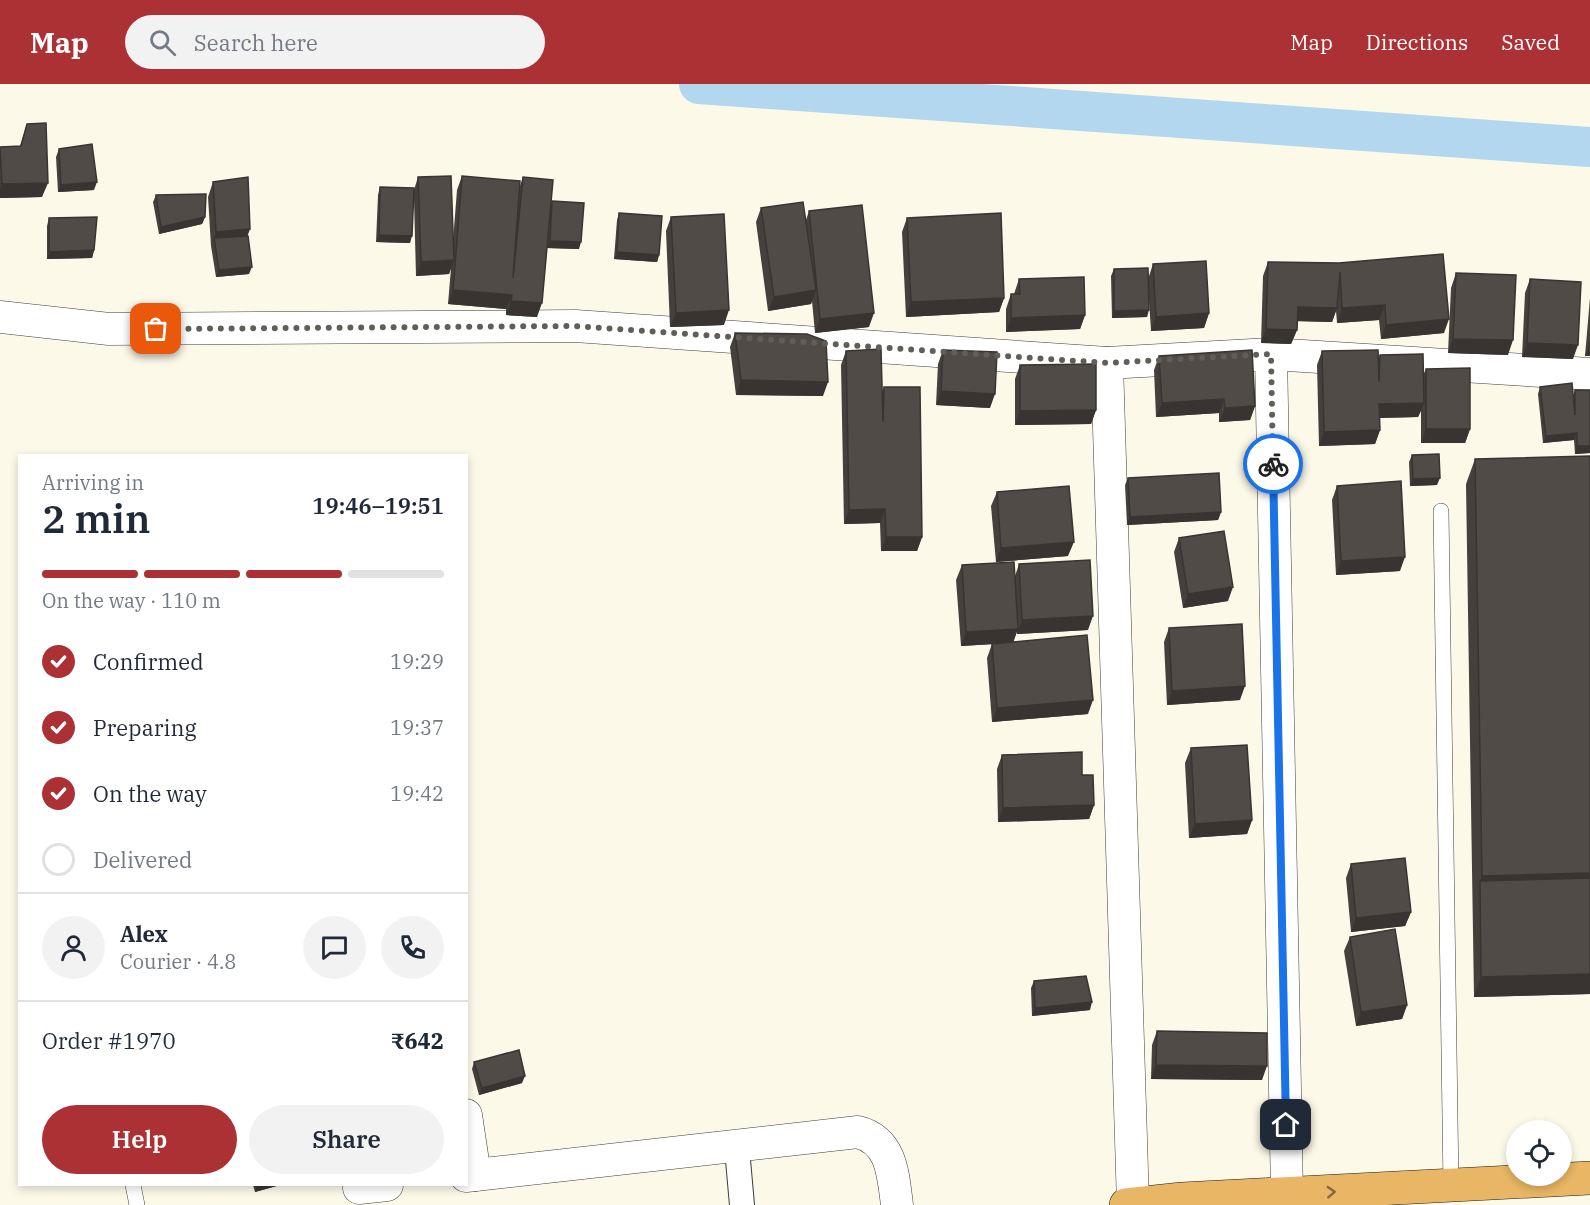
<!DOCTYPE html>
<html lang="en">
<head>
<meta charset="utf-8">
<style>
  :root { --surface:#fff; --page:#f2f2f3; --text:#1f2937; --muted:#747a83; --line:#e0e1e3; --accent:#ab3135 }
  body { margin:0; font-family:"IBM Plex Serif",serif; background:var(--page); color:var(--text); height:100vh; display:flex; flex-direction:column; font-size:22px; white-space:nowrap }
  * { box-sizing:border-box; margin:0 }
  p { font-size:20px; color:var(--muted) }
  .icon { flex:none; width:33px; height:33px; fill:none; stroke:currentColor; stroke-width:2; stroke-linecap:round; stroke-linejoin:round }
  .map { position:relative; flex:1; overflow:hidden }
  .details { position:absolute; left:18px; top:370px; width:450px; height:732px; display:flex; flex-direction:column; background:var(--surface); border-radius:0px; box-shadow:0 3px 9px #0003 }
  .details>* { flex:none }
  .fabs { position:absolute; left:1506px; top:1036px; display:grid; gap:12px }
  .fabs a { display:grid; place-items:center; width:66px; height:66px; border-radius:50%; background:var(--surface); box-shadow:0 3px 9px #0003; font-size:30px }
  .pin { position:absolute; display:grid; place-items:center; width:51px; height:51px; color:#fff; margin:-26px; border-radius:12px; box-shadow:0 3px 9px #0006 }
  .courier { position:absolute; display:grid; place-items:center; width:60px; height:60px; margin:-30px; border:4px solid #1a73e8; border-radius:50%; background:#fff; color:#222; box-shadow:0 2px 8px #0007 }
  .headline em { font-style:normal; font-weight:600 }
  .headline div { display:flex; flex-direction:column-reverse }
  .headline { display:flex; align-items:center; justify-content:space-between; height:102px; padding:0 24px }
  h1 { font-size:39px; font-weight:600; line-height:45px }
  .bar { display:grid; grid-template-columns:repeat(4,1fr); gap:9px 6px; align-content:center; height:72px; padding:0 24px }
  .bar i { height:8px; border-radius:4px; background:var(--line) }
  .bar .selected { background:var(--accent) }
  .bar p { grid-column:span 4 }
  .line { display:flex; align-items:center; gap:15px; padding:0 24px; border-top:2px solid var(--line) }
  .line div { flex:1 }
  .round { display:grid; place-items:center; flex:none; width:63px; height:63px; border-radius:32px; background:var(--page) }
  ol { padding:0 24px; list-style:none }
  li { display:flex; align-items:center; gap:18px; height:66px }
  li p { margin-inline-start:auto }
  li .icon { padding:6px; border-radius:50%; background:var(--accent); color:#fff; stroke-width:4 }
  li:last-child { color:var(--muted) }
  li i { width:33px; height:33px; border:3px solid var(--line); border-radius:50% }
  .action { display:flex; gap:12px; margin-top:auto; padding:12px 24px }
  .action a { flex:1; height:69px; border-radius:36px; background:var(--accent); color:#fff; font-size:24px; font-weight:600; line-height:69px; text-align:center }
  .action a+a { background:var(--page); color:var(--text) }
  header { display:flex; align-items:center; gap:36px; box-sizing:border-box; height:84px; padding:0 30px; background:var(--accent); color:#fff }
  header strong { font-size:28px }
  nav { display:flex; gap:33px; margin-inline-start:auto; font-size:21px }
  .search { width:420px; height:54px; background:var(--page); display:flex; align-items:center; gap:15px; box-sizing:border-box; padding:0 21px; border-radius:33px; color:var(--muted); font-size:22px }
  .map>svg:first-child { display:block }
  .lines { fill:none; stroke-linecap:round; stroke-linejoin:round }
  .canal { stroke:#b3d7ef; stroke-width:40 }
  .service-casing { stroke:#3d3d3d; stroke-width:16 }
  .pedestrian-casing { stroke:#3d3d3d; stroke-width:26 }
  .minor-casing { stroke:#3d3d3d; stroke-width:33 }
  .trunk-casing { stroke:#1b1b1b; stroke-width:34 }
  .service { stroke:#fff; stroke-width:15 }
  .pedestrian { stroke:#fff; stroke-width:24 }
  .minor { stroke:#fff; stroke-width:32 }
  .trunk { stroke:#e8b664; stroke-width:33 }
  .wall { fill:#46403d }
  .shaded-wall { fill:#393432 }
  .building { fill:#514b47; stroke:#393432; stroke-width:1.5 }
  .oneway { stroke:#84693c }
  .done { stroke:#5f5e58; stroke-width:6; stroke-dasharray:0 10.8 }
  .route { stroke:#1a73e8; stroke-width:8 }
</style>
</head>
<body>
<header>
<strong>Map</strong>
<div class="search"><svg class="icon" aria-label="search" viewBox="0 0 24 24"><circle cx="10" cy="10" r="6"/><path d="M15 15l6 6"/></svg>Search here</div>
<nav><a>Map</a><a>Directions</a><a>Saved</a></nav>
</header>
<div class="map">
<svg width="1590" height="1121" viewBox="0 0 1590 1121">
  <rect width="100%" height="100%" fill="#fdf9e9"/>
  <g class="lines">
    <!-- canal -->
    <polyline class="canal" points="699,0 1590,63"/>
    <!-- service casing -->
    <g class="service-casing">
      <g id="service">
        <polyline points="1441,427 1451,1101"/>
        <polyline points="133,1101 137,1121"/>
      </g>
    </g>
    <!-- pedestrian casing -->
    <g class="pedestrian-casing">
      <polyline id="pedestrian" points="738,1076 742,1121"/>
    </g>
    <!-- minor casing -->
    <g class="minor-casing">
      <g id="minor">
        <polyline points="0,233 109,245 575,242 1107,279 1271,270 1590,290"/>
        <polyline points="1271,270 1287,1110"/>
        <polyline points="1107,279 1133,1120"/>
        <polyline points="466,1031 475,1091"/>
        <path d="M466 1092 858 1048C892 1057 893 1090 897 1121"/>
        <polyline points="359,1104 387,1101"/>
      </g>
    </g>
    <!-- trunk casing -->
    <g class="trunk-casing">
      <polyline id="trunk" points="1126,1121 1182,1115 1590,1094"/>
    </g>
    <!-- service -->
    <use href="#service" class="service"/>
    <!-- pedestrian -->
    <use href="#pedestrian" class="pedestrian"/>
    <!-- minor -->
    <use href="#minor" class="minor"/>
    <!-- trunk -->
    <use href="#trunk" class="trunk"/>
  </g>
  <!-- wall -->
  <g class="wall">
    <polygon points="27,40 42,113 0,114 0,63 20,62"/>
    <polygon points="59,65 94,106 58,108 56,73"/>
    <polygon points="462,92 520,102 523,93 551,120 579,165 547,164 537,233 506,231 506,225 448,220 451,184 449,190 416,192 414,116 410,159 376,158 378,111 380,103 414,106 418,93 453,157 457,106"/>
    <polygon points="213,98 248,152 249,190 216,193 211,162 208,113"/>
    <polygon points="156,111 205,133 202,140 159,150 153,118"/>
    <polygon points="761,124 806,136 809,127 869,243 815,249 812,217 811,220 768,227 756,138"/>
    <polygon points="619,129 659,171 657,178 614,175 617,136"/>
    <polygon points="671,133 724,241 670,243 666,147"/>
    <polygon points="49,134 94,166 92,174 47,175 47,142"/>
    <polygon points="907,134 1004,214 999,228 906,233 902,148"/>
    <polygon points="1268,178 1339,179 1444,249 1381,255 1379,236 1337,239 1336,227 1332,238 1297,237 1297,246 1291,260 1261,259 1263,192"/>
    <polygon points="1153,180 1209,229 1204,244 1151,247 1149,216 1147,233 1112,234 1111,192 1114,185 1149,192"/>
    <polygon points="1456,189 1508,271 1448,269 1451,204"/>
    <polygon points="1019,195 1085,231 1080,245 1006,248 1006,225 1011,210 1014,210"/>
    <polygon points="1530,195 1573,275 1522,273 1525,209"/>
    <polygon points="1590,214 1590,272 1585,272"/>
    <polygon points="735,249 823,312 736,311 730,263"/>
    <polygon points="943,266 990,324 936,321 938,280"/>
    <polygon points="846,267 882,308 884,303 922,453 917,467 881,467 880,439 844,440 841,281"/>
    <polygon points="1322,267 1378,275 1380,271 1423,291 1426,285 1470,345 1465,359 1421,359 1421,327 1418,333 1380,334 1380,346 1375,360 1319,362 1317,281"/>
    <polygon points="1159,272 1255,322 1250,336 1219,338 1219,329 1156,333 1154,286"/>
    <polygon points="1020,281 1096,326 1091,340 1015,341 1015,295"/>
    <polygon points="1540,303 1573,312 1575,306 1590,306 1590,369 1575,370 1574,356 1543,359 1538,310"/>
    <polygon points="1412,371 1437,401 1410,402 1409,378"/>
    <polygon points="1590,372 1590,910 1474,913 1466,400 1475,375"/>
    <polygon points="1128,394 1221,428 1218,436 1127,441 1125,401"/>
    <polygon points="1337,402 1400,487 1336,491 1332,416"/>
    <polygon points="997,408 1068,472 996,478 991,422"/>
    <polygon points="1179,454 1228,517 1183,524 1174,468"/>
    <polygon points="1019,480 1088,546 1017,550 1017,547 1013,558 1088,630 992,638 987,574 992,560 961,562 956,496 962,481 1015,492"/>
    <polygon points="1169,544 1240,616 1167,621 1164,558"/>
    <polygon points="1191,664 1252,736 1247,750 1189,754 1185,679"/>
    <polygon points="1002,671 1082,691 1094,721 1089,735 998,738 997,685"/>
    <polygon points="1351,780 1411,828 1405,842 1351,848 1346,794"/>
    <polygon points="1350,853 1407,921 1402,935 1356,942 1344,867"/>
    <polygon points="1034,897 1090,926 1032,932 1031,904"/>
    <polygon points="1157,947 1262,996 1151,995 1152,961"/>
    <polygon points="474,978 522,999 479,1011 472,985"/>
    <polygon points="253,1101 280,1101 255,1108"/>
  </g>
  <!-- shaded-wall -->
  <g class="shaded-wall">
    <polygon points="97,98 94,106 58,108 61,101"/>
    <polygon points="48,99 42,113 0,114 0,105 2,100"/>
    <polygon points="205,133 202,140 159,150 161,143"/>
    <polygon points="250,145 245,159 214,154 216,148"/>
    <polygon points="379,151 412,152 410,159 376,158"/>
    <polygon points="550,157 581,158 579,165 547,164"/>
    <polygon points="94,166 92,174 47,175 49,168"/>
    <polygon points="617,168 659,171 657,178 614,175"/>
    <polygon points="454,176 449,190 416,192 421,178"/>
    <polygon points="252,183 249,190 216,193 219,186"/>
    <polygon points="453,206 512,211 506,225 448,220"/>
    <polygon points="816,206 811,220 768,227 774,213"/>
    <polygon points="1004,214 999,228 906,233 911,218"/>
    <polygon points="511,217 542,219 537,233 506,231"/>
    <polygon points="1385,221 1379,236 1337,239 1342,224"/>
    <polygon points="1298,223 1337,224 1332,238 1292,237"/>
    <polygon points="729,226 724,241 670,243 676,229"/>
    <polygon points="1149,226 1147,233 1112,234 1114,227"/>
    <polygon points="874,229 869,243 815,249 820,235"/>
    <polygon points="1209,229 1204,244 1151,247 1156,233"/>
    <polygon points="1085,231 1080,245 1006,248 1011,234"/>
    <polygon points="1449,235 1444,249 1381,255 1386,241"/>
    <polygon points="1266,245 1297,246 1291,260 1261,259"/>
    <polygon points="1453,255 1513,256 1508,271 1448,269"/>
    <polygon points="1590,258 1590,272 1585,272"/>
    <polygon points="1527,259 1578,261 1573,275 1522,273"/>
    <polygon points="741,296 828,298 823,312 736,311"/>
    <polygon points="941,307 995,310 990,324 936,321"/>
    <polygon points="1224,315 1219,329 1156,333 1162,319"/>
    <polygon points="1424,319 1418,333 1374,334 1379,320"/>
    <polygon points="1255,322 1250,336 1219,338 1225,324"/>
    <polygon points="1096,326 1091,340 1015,341 1020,327"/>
    <polygon points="1426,345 1470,345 1465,359 1421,359"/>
    <polygon points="1380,346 1375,360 1319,362 1324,348"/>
    <polygon points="1577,349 1574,356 1543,359 1546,352"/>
    <polygon points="1577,362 1590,362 1590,369 1575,370"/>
    <polygon points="1440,394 1437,401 1410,402 1413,395"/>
    <polygon points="885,425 880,439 844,440 849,426"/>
    <polygon points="1221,428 1218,436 1127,441 1130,433"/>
    <polygon points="886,453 922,453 917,467 881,467"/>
    <polygon points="1074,458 1068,472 996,478 1001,464"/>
    <polygon points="1405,473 1400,487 1336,491 1341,477"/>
    <polygon points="1233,503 1228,517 1183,524 1188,510"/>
    <polygon points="1093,532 1088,546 1017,550 1022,536"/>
    <polygon points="1018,545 1013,559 961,562 966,548"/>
    <polygon points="1245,602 1240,616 1167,621 1172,607"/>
    <polygon points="1093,616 1088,630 992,638 997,624"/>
    <polygon points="1094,721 1089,735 998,738 1003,724"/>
    <polygon points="1252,736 1247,750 1189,754 1195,740"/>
    <polygon points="1590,789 1590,814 1480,797 1482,792"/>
    <polygon points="1411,828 1405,842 1351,848 1356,834"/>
    <polygon points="1590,890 1590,910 1474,913 1481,893"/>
    <polygon points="1092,918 1090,926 1032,932 1035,924"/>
    <polygon points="1407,921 1402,935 1356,942 1361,928"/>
    <polygon points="1156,981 1267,982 1262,996 1151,995"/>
    <polygon points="525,992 522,999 479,1011 482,1004"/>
    <polygon points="257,1101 280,1101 255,1108"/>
  </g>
  <!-- building -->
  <g class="building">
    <polygon points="46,39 48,99 2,100 0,63 21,62 27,40"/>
    <polygon points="92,60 97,98 61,101 59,65"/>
    <polygon points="451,92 454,176 421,178 418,93"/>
    <polygon points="462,92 520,97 513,194 523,93 553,96 542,219 511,217 512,211 453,206"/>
    <polygon points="248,93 250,145 216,148 213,98"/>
    <polygon points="380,103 414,104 412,152 379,151"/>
    <polygon points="206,110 205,133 161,143 156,111"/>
    <polygon points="552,117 584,119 581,158 550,157"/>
    <polygon points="803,118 816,206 774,213 761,124"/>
    <polygon points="862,121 874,229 820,235 809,127"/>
    <polygon points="619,129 662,132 659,171 617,168"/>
    <polygon points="1001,129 1004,214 911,218 907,134"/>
    <polygon points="724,130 729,226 676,229 671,133"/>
    <polygon points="97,133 94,166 49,168 49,134"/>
    <polygon points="248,152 252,183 219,186 214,154"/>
    <polygon points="1443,170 1449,235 1386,241 1385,221 1342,224 1340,188 1337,224 1298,223 1297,246 1266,245 1268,178 1339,179"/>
    <polygon points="1206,177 1209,229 1156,233 1153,180"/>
    <polygon points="1148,184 1149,226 1114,227 1114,185"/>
    <polygon points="1456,189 1516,191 1513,256 1453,255"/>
    <polygon points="1084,193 1085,231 1011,234 1011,210 1020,210 1019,195"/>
    <polygon points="1530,195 1581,198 1578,261 1527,259"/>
    <polygon points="735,249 807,250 826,257 828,298 741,296"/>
    <polygon points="881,265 883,338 884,303 920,303 922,453 886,453 885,425 849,426 846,267"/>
    <polygon points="943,266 997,268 995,310 941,307"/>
    <polygon points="1252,266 1255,322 1225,324 1224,315 1162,319 1159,272"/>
    <polygon points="1378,266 1379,298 1380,271 1423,270 1424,319 1379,320 1380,346 1324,348 1322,267"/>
    <polygon points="1096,280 1096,326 1020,327 1020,281"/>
    <polygon points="1470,284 1470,345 1426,345 1426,285"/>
    <polygon points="1572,299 1575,331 1575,306 1590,306 1590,362 1577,362 1577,349 1546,352 1540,303"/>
    <polygon points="1439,370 1440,394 1413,395 1412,371"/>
    <polygon points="1590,372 1590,789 1482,792 1475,375"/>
    <polygon points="1219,389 1221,428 1130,433 1128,394"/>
    <polygon points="1401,397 1405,473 1341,477 1337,402"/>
    <polygon points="1069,402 1074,458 1001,464 997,408"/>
    <polygon points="1224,447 1233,503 1188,510 1179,454"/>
    <polygon points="1090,476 1093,532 1022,536 1019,480"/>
    <polygon points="1014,478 1018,545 966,548 962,481"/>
    <polygon points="1242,540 1245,602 1172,607 1169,544"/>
    <polygon points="1087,551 1093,616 997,624 992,560"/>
    <polygon points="1247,661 1252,736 1195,740 1191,664"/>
    <polygon points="1082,668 1082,691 1093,691 1094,721 1003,724 1002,671"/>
    <polygon points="1405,774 1411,828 1356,834 1351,780"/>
    <polygon points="1590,794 1590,890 1481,893 1480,797"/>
    <polygon points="1395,845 1407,921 1361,928 1350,853"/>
    <polygon points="1086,892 1092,918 1035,924 1034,897"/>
    <polygon points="1157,947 1267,949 1267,982 1156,981"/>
    <polygon points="519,966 525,992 482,1004 474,978"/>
  </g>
  <!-- one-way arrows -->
  <defs><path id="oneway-chevron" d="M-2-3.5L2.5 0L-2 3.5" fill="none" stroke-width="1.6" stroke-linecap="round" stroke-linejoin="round" transform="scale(1.5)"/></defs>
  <use class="oneway" href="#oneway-chevron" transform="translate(1331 1108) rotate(-3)"/>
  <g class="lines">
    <!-- done -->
    <polyline class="done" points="156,245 574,242 1107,279 1271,270 1273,380"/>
    <!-- route -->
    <polyline class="route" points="1273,380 1286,1041"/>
  </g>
</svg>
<div class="fabs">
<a><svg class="icon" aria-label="locate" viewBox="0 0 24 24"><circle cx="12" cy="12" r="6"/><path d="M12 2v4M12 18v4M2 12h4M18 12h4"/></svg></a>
</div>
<div class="pin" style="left:156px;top:245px;background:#ea580c"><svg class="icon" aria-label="bag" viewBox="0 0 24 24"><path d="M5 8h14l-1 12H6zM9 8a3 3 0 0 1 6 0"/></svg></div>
<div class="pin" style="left:1286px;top:1041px;background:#1f2937"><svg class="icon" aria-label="home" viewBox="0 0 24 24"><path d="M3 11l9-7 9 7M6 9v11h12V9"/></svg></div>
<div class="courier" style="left:1273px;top:380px"><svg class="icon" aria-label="bike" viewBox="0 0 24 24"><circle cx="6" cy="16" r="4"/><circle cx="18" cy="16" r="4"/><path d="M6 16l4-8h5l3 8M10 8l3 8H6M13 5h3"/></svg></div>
<section class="details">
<div class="headline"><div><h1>2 min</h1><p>Arriving in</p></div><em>19:46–19:51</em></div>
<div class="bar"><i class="selected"></i><i class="selected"></i><i class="selected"></i><i></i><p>On the way · 110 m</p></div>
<ol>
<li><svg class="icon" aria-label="check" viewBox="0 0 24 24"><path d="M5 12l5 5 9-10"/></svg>Confirmed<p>19:29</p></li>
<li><svg class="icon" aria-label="check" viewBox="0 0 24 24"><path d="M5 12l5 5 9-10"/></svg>Preparing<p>19:37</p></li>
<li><svg class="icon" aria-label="check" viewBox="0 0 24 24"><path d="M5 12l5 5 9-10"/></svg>On the way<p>19:42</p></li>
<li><i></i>Delivered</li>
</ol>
<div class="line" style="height:108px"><a class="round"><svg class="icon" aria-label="person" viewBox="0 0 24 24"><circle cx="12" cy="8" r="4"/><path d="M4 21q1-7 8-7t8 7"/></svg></a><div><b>Alex</b><p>Courier · 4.8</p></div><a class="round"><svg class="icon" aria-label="chat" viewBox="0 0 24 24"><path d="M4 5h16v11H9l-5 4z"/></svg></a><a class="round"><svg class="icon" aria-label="phone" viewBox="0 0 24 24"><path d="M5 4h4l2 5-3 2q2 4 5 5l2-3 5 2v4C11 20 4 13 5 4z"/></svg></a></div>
<div class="line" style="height:78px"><div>Order #1970</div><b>₹642</b></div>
<div class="action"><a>Help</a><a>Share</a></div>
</section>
</div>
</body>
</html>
